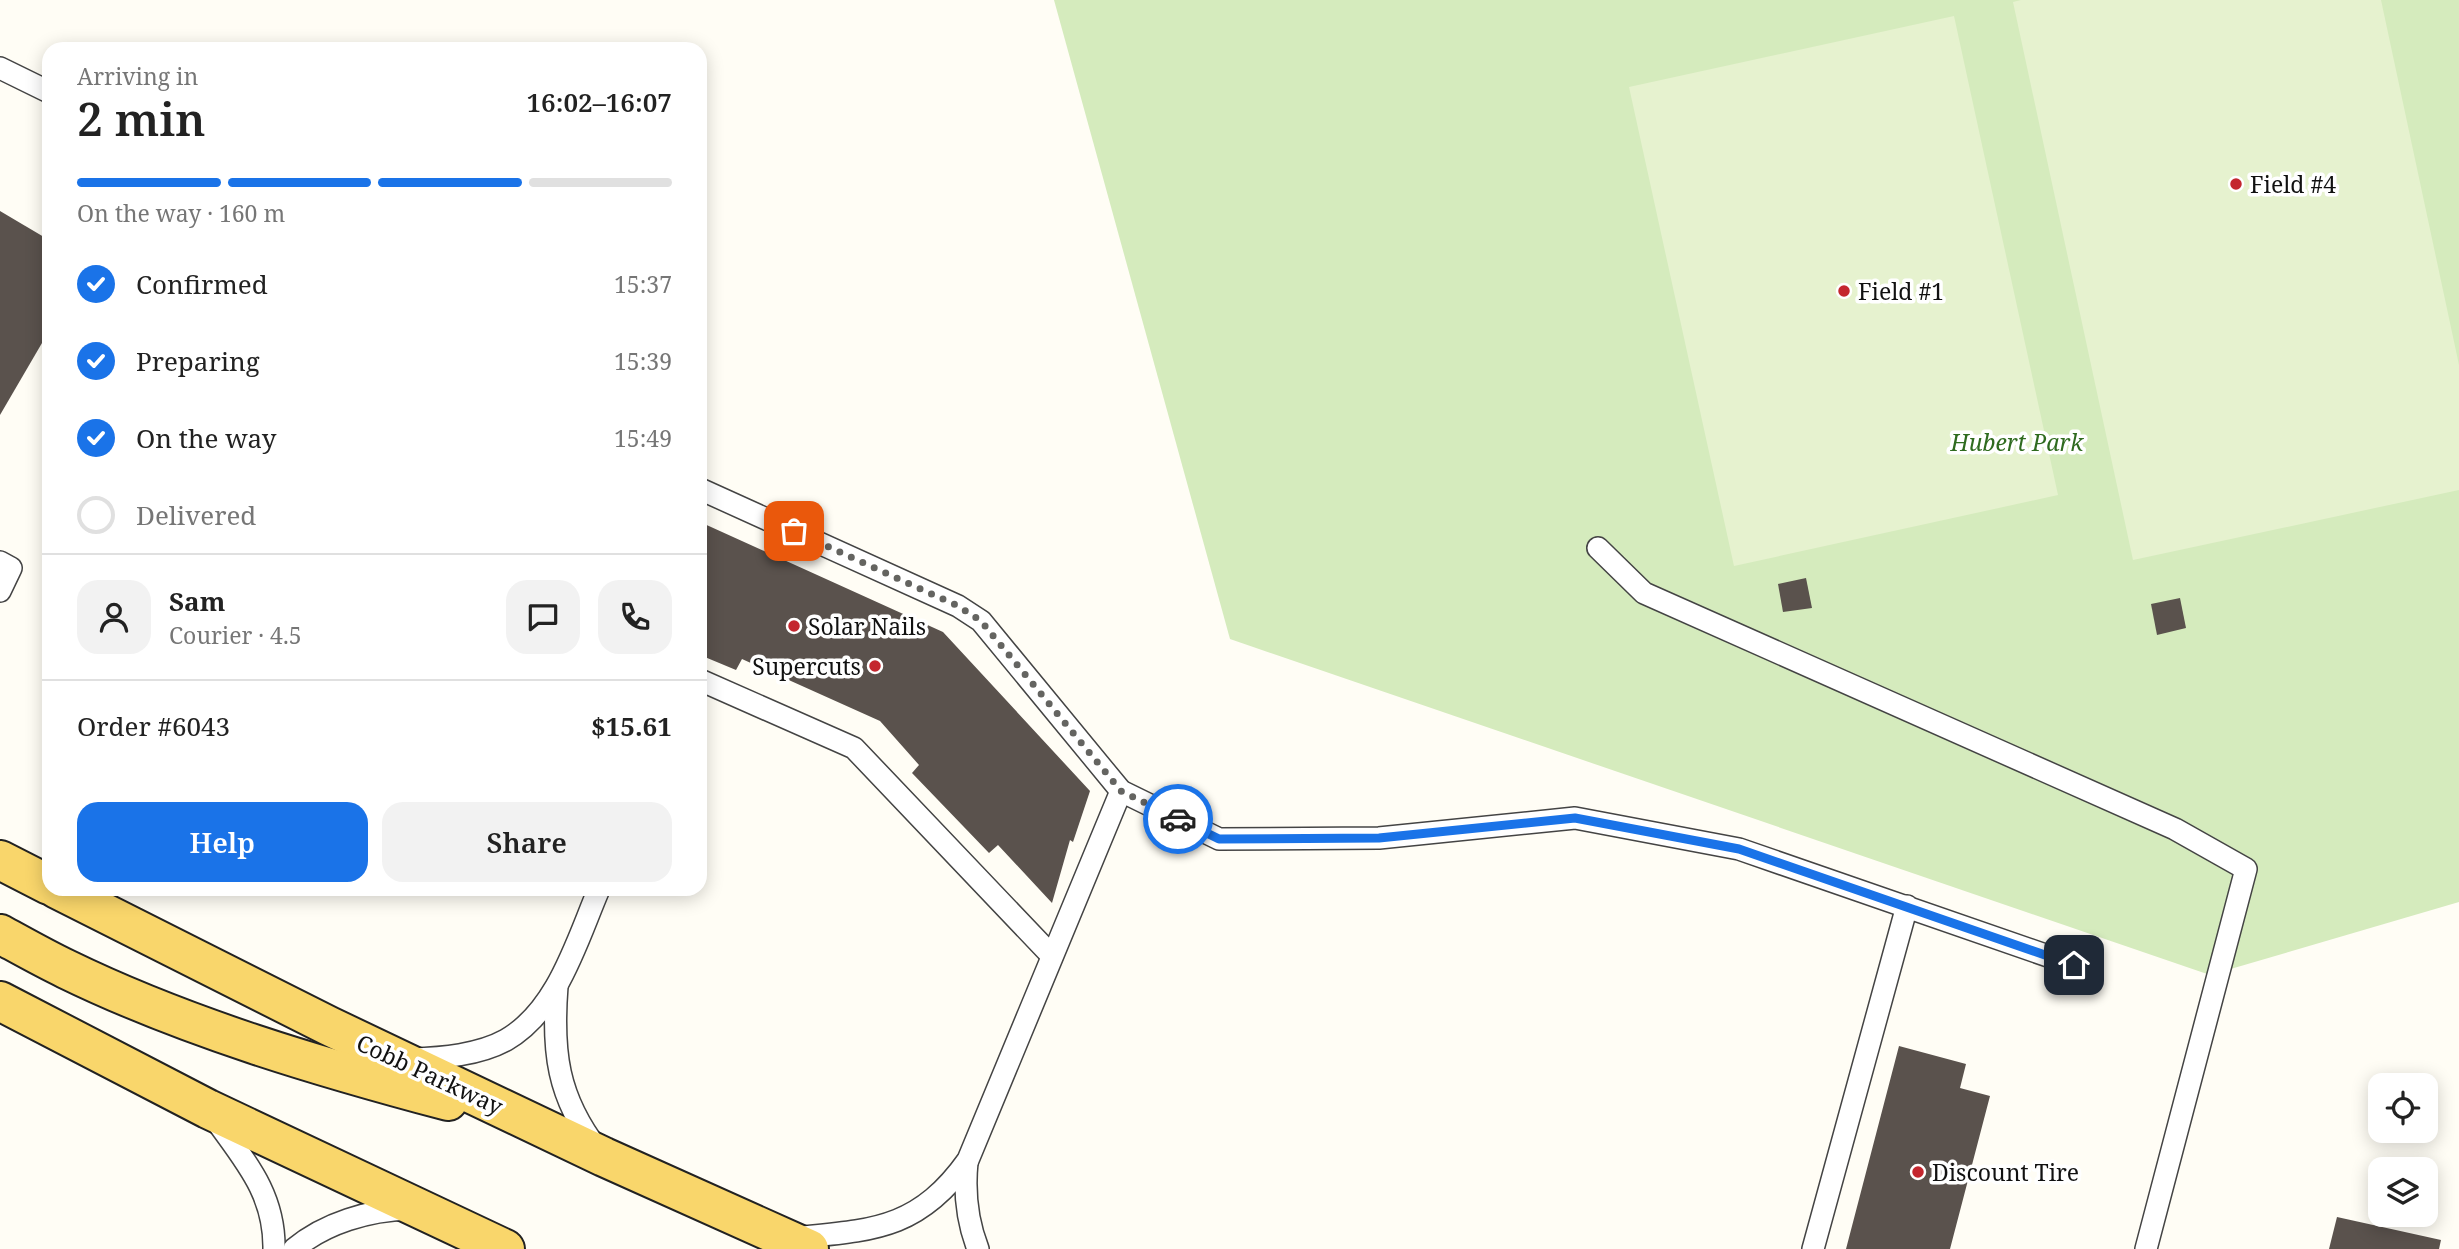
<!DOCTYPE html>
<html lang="en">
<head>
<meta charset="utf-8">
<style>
  :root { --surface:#fff; --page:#f2f2f2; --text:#222; --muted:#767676; --line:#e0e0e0; --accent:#1a73e8 }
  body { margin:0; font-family:"Noto Serif",serif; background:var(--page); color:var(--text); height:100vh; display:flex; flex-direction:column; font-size:26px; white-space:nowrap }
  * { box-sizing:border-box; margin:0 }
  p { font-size:23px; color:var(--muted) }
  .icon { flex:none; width:38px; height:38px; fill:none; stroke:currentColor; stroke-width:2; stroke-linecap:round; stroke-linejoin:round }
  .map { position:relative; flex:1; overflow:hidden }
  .drawer { position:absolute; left:42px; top:42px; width:665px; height:854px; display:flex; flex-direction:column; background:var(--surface); border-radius:21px; box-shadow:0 4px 18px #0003 }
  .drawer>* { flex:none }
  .controls { position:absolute; left:2368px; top:1073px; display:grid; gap:14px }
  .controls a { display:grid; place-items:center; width:70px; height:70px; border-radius:14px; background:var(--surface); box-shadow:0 4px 18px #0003; font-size:35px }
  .pin { position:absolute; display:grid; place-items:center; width:60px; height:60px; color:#fff; margin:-30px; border-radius:14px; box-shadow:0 4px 10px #0006 }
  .courier { position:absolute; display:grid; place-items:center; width:70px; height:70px; margin:-35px; border:5px solid #1a73e8; border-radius:50%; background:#fff; color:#222; box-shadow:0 2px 9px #0007 }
  .head em { font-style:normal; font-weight:600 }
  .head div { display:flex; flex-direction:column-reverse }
  .head { display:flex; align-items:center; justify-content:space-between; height:119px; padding:0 35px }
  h1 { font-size:46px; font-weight:600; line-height:52px }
  .bar { display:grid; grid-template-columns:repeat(4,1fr); gap:10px 7px; align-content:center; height:84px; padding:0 35px }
  .bar i { height:9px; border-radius:5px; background:var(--line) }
  .bar .active { background:var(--accent) }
  .bar p { grid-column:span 4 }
  .line { display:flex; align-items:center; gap:18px; padding:0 35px; border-top:2px solid var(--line) }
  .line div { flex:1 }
  .round { display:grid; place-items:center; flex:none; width:74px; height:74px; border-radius:21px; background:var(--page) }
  ol { padding:0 35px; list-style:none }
  li { display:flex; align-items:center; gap:21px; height:77px }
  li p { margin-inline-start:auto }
  li .icon { padding:7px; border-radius:50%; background:var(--accent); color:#fff; stroke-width:4 }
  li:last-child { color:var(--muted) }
  li i { width:38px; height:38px; border:4px solid var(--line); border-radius:50% }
  .action { display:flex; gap:14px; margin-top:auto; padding:14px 35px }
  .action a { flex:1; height:80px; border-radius:21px; background:var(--accent); color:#fff; font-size:28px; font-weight:600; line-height:80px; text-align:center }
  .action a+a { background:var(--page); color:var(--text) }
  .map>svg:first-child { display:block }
  .green { fill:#d5ebbd }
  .pitch { fill:#e6f2cf }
  .building { fill:#5a524d }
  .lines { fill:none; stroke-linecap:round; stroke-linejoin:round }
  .lane-casing { stroke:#444; stroke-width:24 }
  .primary-casing { stroke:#222; stroke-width:42 }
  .lane { stroke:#fff; stroke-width:21 }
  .primary { stroke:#f9d66b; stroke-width:38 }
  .done { stroke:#646461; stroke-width:7; stroke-dasharray:0 12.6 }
  .route { stroke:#1a73e8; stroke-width:9 }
  .poi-dot { fill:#c4262e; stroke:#fff; stroke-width:2.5 }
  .labels { text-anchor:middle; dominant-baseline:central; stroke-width:7; stroke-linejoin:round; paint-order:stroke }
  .poi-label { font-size:23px; fill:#111; stroke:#fff; text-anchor:start }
  .park-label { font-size:23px; font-style:italic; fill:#2f6b1f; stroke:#fff }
  .street-label { font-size:23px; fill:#111; stroke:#fff }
</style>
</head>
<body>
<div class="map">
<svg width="2459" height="1249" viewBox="0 0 2459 1249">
  <rect width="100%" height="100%" fill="#fffdf5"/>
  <!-- green -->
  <polygon class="green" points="1054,0 2459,0 2459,902 2210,975 1230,639"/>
  <!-- pitch -->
  <g class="pitch">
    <polygon points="2021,0 2381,0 2459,365 2459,490 2133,560 2013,2"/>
    <polygon points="1954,16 2058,495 1734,566 1629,87"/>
  </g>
  <!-- building -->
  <g class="building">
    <polygon points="0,211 49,240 49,331 0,415"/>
    <polygon points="700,522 943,632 1090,791 1073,842 1070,840 1052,903 998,845 989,853 912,773 919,765 880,721 742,659 736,670 700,655"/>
    <polygon points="1806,578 1812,608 1783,612 1778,584"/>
    <polygon points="2180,598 2186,628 2157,635 2151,604"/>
    <polygon points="1899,1046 1966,1064 1960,1088 1990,1096 1950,1249 1846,1249"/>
    <polygon points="2337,1217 2441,1240 2439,1249 2329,1249"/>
  </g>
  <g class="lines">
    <!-- lane casing -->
    <g class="lane-casing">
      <g id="lane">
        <polyline points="0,68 49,92"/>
        <polyline points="700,489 958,606 981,621 1121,791 1219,839 1379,838 1575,818 1739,849 2074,965"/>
        <polyline points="1598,548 1644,593 2175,829 2246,869 2146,1249"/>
        <polyline points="0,562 11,568 0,591"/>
        <polyline points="700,680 854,748 1052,956"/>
        <path d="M557 986C552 1051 557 1097 598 1150"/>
        <path d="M411 1059C442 1058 479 1055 506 1040 558 1010 577 940 599 889"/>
        <path d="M215 1119C245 1161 275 1194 274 1249"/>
        <path d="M967 1162C964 1192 967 1221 978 1249"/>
        <path d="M794 1238C873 1230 918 1230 968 1160L1121 791"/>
        <path d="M294 1249C325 1223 369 1210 409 1209"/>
        <polyline points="1813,1249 1907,906"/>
      </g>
    </g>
    <!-- primary casing -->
    <g class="primary-casing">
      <g id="primary">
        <polyline points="0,860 49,885"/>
        <polyline points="57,889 329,1026 604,1157 809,1249"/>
        <path d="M0 934C22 946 43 958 66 969 185 1027 320 1067 448 1101"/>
        <polyline points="0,1001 208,1109 505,1249"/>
      </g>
    </g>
    <!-- lane -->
    <use href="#lane" class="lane"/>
    <!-- primary -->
    <use href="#primary" class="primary"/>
  </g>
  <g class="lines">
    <!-- done -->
    <polyline class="done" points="794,531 958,606 981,621 1121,791 1178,819"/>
    <!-- route -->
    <polyline class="route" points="1178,819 1219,839 1379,838 1575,818 1739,849 2074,965"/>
  </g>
  <!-- markers -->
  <g class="poi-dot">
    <circle cx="2236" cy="184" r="7"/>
    <circle cx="1844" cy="291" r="7"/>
    <circle cx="794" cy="626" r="7"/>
    <circle cx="875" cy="666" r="7"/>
    <circle cx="1918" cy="1172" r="7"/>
  </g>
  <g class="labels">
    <!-- poi labels -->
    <g class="poi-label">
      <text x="2250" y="184">Field #4</text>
      <text x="1858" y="291">Field #1</text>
      <text x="808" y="626">Solar Nails</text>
      <text x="861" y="666" text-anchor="end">Supercuts</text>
      <text x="1932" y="1172">Discount Tire</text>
    </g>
    <!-- park labels -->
    <g class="park-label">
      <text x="2017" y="442">Hubert Park</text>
    </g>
    <!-- street labels -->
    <g class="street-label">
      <text transform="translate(430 1074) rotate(25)">Cobb Parkway</text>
    </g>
  </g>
</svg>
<div class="controls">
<a><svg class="icon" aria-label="locate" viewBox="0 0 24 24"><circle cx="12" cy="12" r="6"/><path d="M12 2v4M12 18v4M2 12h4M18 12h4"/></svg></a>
<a><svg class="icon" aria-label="layers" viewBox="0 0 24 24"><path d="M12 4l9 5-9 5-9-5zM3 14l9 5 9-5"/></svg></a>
</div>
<div class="pin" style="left:794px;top:531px;background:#ea580c"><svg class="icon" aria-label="bag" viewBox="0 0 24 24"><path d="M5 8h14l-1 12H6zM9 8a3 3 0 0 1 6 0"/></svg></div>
<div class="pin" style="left:2074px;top:965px;background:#1f2937"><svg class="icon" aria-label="home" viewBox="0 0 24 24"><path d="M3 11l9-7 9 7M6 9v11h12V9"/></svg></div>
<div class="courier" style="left:1178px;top:819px"><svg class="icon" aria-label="car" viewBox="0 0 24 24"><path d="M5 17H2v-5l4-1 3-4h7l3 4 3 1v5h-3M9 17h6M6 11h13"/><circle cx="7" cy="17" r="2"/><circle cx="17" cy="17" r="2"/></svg></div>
<section class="drawer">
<div class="head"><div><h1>2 min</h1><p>Arriving in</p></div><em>16:02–16:07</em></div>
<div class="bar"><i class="active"></i><i class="active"></i><i class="active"></i><i></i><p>On the way · 160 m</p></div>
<ol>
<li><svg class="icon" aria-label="check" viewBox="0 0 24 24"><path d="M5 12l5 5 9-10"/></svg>Confirmed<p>15:37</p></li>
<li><svg class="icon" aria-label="check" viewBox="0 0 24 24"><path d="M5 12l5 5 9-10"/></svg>Preparing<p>15:39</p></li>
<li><svg class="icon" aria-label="check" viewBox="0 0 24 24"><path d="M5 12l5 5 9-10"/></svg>On the way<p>15:49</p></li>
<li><i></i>Delivered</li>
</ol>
<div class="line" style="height:126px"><a class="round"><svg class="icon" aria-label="person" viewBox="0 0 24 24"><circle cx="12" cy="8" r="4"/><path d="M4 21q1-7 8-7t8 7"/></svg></a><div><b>Sam</b><p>Courier · 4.5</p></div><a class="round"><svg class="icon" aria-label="chat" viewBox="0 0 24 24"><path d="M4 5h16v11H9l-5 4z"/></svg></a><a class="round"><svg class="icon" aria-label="phone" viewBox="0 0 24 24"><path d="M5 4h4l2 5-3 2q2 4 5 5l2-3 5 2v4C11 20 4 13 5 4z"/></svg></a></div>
<div class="line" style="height:91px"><div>Order #6043</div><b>$15.61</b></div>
<div class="action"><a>Help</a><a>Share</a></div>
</section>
</div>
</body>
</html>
